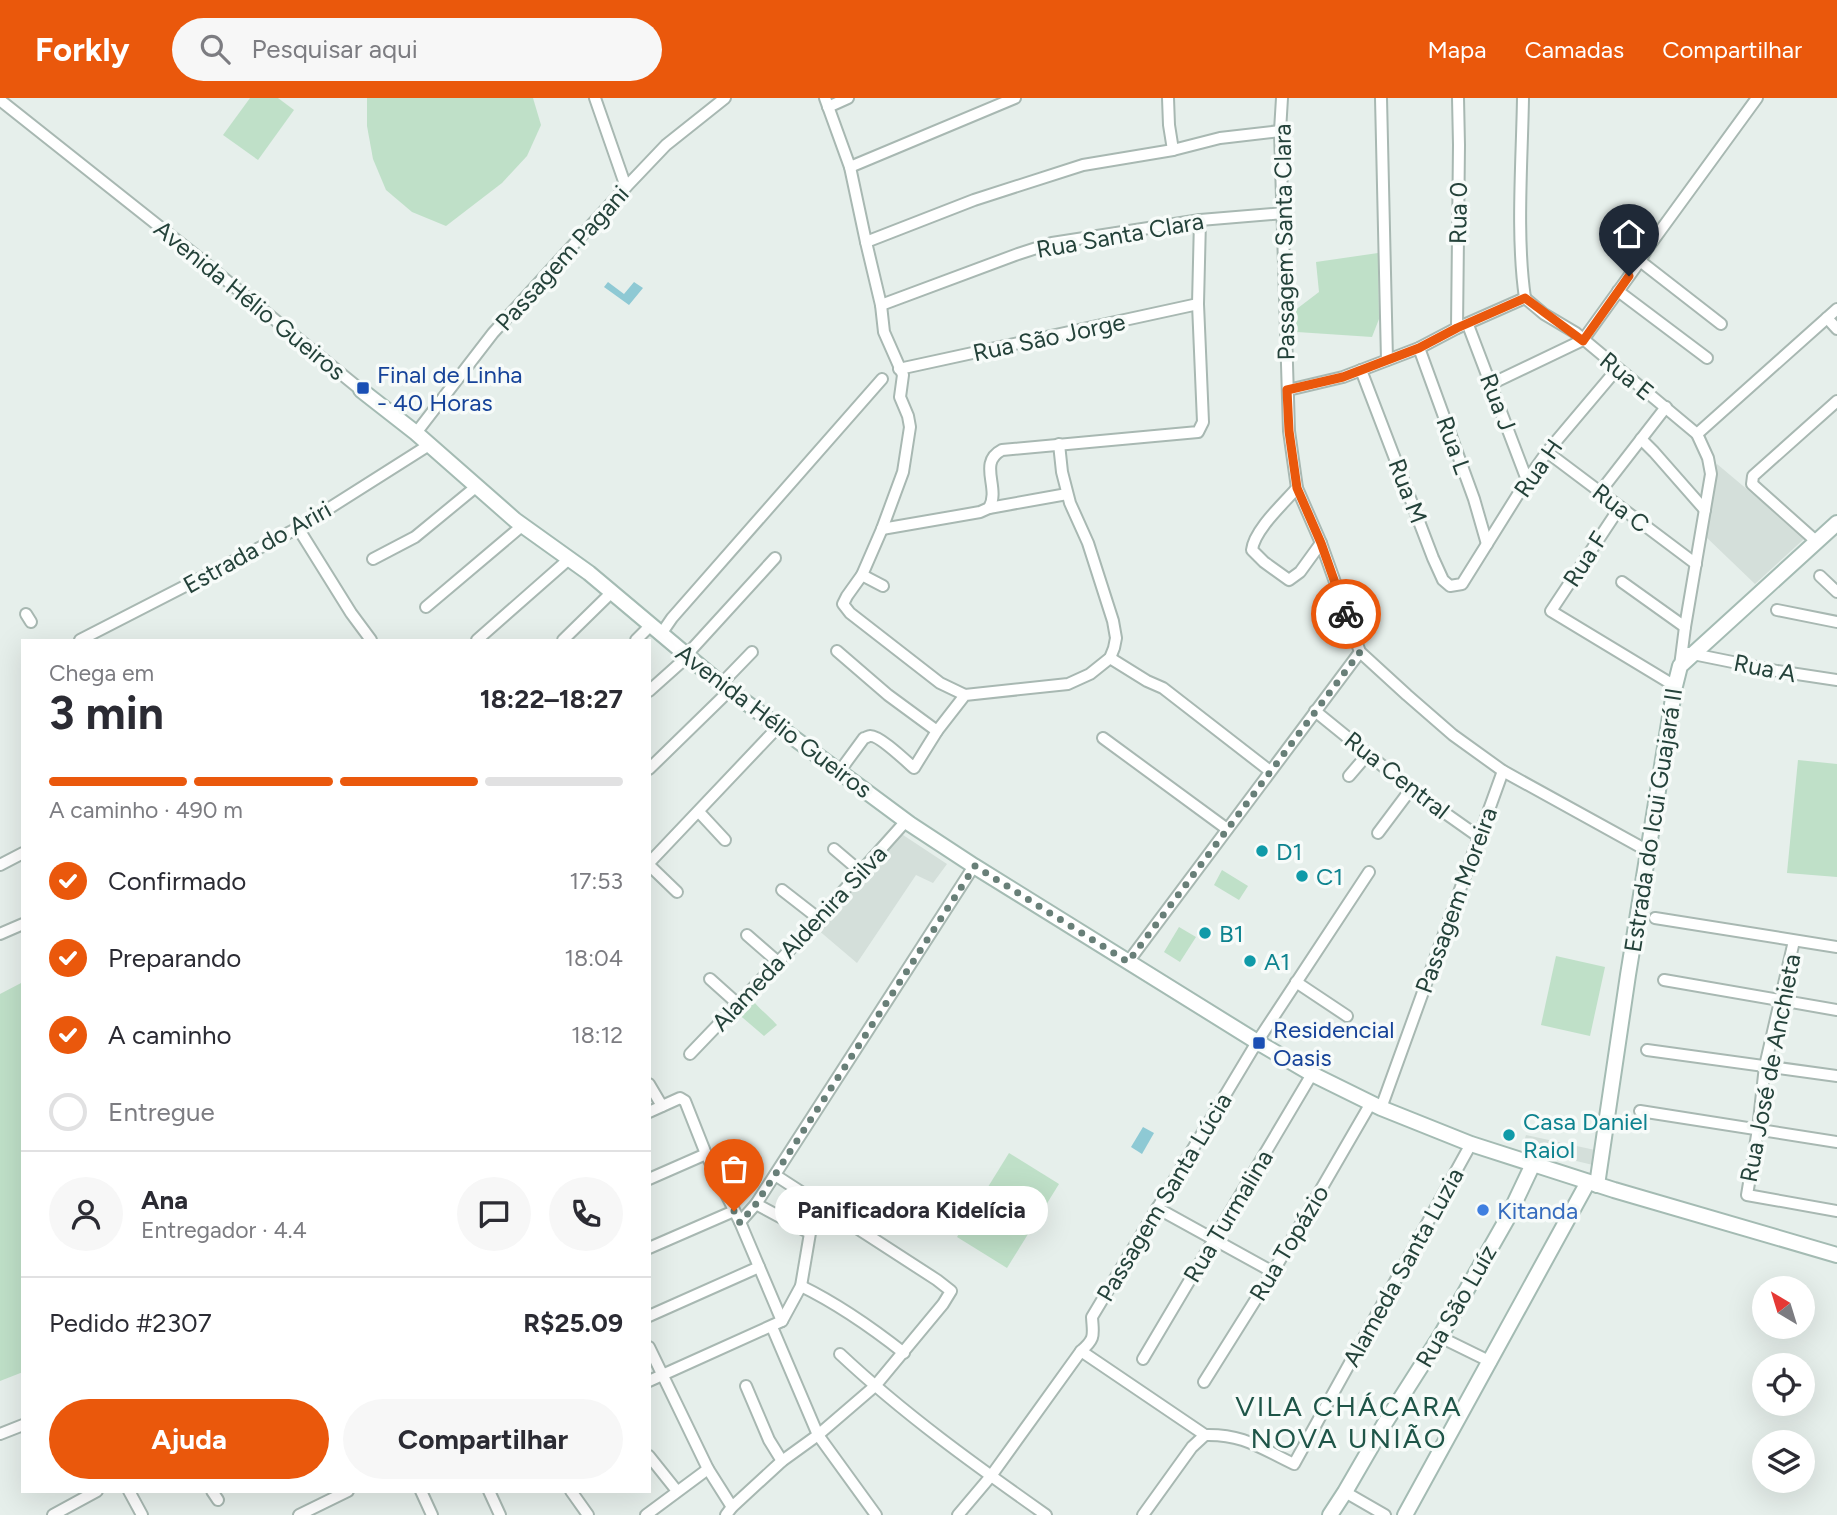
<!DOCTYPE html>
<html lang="pt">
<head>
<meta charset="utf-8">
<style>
  :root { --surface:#fff; --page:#f7f7f7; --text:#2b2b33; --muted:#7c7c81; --line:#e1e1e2; --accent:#ea580c }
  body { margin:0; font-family:Figtree,sans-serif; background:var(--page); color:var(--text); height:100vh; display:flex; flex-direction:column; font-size:26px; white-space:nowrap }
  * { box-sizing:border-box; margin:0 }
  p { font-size:23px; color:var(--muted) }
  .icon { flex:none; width:38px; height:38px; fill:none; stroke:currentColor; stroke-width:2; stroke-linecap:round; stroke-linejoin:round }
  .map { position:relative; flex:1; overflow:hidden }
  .panel { position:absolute; left:21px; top:541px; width:630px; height:854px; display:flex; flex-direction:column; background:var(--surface); border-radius:0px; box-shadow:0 7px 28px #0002 }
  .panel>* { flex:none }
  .needle { width:46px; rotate:322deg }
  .controls { position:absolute; left:1752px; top:1178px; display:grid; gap:14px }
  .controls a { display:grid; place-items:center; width:63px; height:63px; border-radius:50%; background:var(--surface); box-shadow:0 7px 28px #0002; font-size:35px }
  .pin { position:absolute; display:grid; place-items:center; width:60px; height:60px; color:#fff; margin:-72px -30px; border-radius:50% 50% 50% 0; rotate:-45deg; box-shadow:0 0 7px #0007 }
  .pin .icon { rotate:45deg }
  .courier { position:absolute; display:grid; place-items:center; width:70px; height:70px; margin:-35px; border:5px solid #ea580c; border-radius:50%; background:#fff; color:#222; box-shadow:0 2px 9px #0007 }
  .bubble { position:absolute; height:49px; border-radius:24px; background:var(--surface); box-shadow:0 7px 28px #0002; font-size:23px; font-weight:700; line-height:49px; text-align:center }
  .overview em { font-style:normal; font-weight:700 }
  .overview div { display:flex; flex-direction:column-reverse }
  .overview { display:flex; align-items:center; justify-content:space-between; height:119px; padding:0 28px }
  h1 { font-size:46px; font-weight:700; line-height:52px }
  .bar { display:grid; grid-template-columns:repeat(4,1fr); gap:10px 7px; align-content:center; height:84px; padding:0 28px }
  .bar i { height:9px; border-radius:5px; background:var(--line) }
  .bar .on { background:var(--accent) }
  .bar p { grid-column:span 4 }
  .line { display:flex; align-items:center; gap:18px; padding:0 28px; border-top:2px solid var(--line) }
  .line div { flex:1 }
  .round { display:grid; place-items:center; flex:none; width:74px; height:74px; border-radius:37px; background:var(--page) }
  ol { padding:0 28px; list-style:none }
  li { display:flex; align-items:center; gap:21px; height:77px }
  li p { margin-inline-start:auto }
  li .icon { padding:7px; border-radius:50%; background:var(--accent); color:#fff; stroke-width:4 }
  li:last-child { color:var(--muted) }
  li i { width:38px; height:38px; border:4px solid var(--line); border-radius:50% }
  .button { display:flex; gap:14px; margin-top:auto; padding:14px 28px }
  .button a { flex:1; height:80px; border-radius:42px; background:var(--accent); color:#fff; font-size:28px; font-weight:700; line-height:80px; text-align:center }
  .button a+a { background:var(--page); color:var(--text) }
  header { display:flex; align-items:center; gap:42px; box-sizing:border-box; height:98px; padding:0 35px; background:var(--accent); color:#fff }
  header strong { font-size:33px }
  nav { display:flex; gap:38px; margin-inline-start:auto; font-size:24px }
  .search { width:490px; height:63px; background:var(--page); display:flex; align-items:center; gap:18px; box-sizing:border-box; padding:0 24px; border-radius:38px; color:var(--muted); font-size:26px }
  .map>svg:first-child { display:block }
  .built { fill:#d4dfda }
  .green { fill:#bfe0c8 }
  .water { fill:#8ec9d4 }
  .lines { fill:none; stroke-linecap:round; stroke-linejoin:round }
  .minor-casing { stroke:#a8b8b2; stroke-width:14 }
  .secondary-casing { stroke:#a4bbb3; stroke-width:18 }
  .minor { stroke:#fff; stroke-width:10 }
  .secondary { stroke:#fff; stroke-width:14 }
  .done { stroke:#687f78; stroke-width:7; stroke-dasharray:0 12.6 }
  .route { stroke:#ea580c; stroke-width:9 }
  .transit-dot { fill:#1a4fb4; stroke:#f7fbf9; stroke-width:2.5 }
  .culture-dot { fill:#0f9aa8; stroke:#f7fbf9; stroke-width:2.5 }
  .shop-dot { fill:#3f7fe0; stroke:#f7fbf9; stroke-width:2.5 }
  .labels { text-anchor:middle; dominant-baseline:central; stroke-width:7; stroke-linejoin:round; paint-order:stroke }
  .street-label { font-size:24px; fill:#24423a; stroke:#f7fbf9 }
  .transit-label { font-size:24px; fill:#164399; stroke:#f7fbf9; text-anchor:start }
  .culture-label { font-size:24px; fill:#0d838f; stroke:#f7fbf9; text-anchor:start }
  .shop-label { font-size:24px; fill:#366cbe; stroke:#f7fbf9; text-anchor:start }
  .quarter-label { font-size:28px; letter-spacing:2px; fill:#1f5548; stroke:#f7fbf9 }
</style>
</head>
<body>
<header>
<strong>Forkly</strong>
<div class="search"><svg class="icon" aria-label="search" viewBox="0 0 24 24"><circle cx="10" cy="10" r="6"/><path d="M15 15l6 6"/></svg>Pesquisar aqui</div>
<nav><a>Mapa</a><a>Camadas</a><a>Compartilhar</a></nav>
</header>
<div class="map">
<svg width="1837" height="1417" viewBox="0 0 1837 1417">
  <rect width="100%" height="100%" fill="#e6efeb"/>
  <!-- built -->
  <g class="built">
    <polygon points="1717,366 1805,440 1755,486 1704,437 1713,373"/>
    <polygon points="900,735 947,766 933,785 916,777 857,865 817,831"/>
    <polygon points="1526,1037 1595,1052 1593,1067 1522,1050"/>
  </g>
  <!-- green -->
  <g class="green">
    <polygon points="250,0 278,0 294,12 258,62 223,37"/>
    <polygon points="367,0 533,0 541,27 527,58 502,85 446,128 412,114 386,92 373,61 367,28"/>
    <polygon points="1378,155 1379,221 1372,239 1297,234 1294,213 1319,194 1316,164"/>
    <polygon points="1798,662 1837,666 1837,779 1787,775"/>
    <polygon points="1222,772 1248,788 1239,802 1214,787"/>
    <polygon points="1179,829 1196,839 1180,864 1164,854"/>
    <polygon points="1556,858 1605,869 1590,938 1541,927"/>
    <polygon points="23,884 23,1274 0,1283 0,896"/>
    <path d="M750 899C758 910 768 917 777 927L764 938 736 914Z"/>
    <polygon points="1009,1055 1059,1086 1007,1170 957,1139"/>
  </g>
  <!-- water -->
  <g class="water">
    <polygon points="608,184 624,196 634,184 643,190 629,207 604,189"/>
    <polygon points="1143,1029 1154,1035 1142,1056 1131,1049"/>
  </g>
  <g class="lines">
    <!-- minor casing -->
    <g class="minor-casing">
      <g id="minor">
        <polyline points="595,0 626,89"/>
        <polyline points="825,0 850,69 866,144 881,207 884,234 903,277 900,299 908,318 910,329 903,374 882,431 862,477 847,498 843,506 850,515 940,585 965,597"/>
        <polyline points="1168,0 1169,27 1173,52"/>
        <polyline points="1282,0 1280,33 1289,333 1297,390 1321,445 1360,554 1407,597 1453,637 1503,673 1648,753"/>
        <polyline points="1381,0 1387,262"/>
        <path d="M1523 0C1522 64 1516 138 1525 200"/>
        <polyline points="0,2 199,160 361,292"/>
        <polyline points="828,9 848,0"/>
        <polyline points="850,69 1015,0"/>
        <polyline points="866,144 974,102 1083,67 1173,52 1220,40 1280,33"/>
        <polyline points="1640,163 1721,226"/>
        <polyline points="1618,193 1707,260"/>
        <polyline points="1525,200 1544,216 1576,235 1697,336 1708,360 1711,376 1685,529 1680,568"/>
        <polyline points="881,207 1018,156 1052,145 1200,122 1284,115"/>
        <polyline points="1827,220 1837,231"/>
        <polyline points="1468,227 1527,382"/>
        <polyline points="1457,230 1459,47 1458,0"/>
        <polyline points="1419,250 1474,401 1487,446"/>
        <polyline points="899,271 1198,206"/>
        <polyline points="1361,272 1433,460 1443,482 1450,488 1462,486 1527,382 1547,354 1617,271"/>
        <polyline points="1491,286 1583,242 1640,163 1647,151 1757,0"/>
        <polyline points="1288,292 1343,279 1419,250 1457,230 1525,200"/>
        <polyline points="416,335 493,235 626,89 666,47 725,0"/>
        <polyline points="1697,336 1837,211"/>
        <polyline points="1641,341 1654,354 1705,412"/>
        <polyline points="1547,354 1696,466"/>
        <path d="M1297 390C1284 405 1254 432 1252 452L1264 464 1289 482 1300 474 1321 445"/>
        <polyline points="1600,394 1666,309"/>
        <polyline points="1620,409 1551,513 1675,588"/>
        <path d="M989 410C1001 390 977 365 1002 352L1198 334 1203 324 1198 206 1200 122"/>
        <polyline points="298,430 351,515 371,542"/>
        <polyline points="882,431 980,414 989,410 1067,396"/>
        <polyline points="1817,444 1752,386 1753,378 1837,303"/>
        <polyline points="373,461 415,439 477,388"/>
        <polyline points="862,477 883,488"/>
        <polyline points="1820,478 1837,494"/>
        <polyline points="1622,484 1685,529"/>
        <polyline points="426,509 523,427"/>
        <polyline points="1777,512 1837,524"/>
        <polyline points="26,516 31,524"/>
        <polyline points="661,536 672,520 882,281"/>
        <polyline points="80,542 298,430 429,347"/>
        <polyline points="477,542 569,461"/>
        <polyline points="563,542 612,494"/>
        <polyline points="636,542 651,527"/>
        <polyline points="837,553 888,597 937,633"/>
        <polyline points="1688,555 1777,573 1837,582"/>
        <polyline points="1110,560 1147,583 1163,590 1270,673"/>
        <polyline points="721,586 752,554"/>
        <polyline points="649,593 687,559 692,551 775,460"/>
        <polyline points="1315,613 1411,691 1479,739"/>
        <polyline points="1103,640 1227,731"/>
        <polyline points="649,671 730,592"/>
        <path d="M839 674 864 640C866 640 868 638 870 638 879 637 906 663 914 670L937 633 965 597 1068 586 1090 576 1110 560 1114 550 1116 540 1113 523 1088 445 1070 405 1062 374 1059 346"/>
        <polyline points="1349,678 1367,657"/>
        <polyline points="699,714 725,742"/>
        <polyline points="1378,735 1411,691"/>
        <polyline points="834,751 861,774"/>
        <polyline points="649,765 778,629"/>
        <polyline points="0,767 23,755"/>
        <polyline points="649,767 677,794"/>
        <polyline points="782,792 818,820"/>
        <polyline points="1655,820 1837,849"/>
        <polyline points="0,836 23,826"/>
        <polyline points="747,837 778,864"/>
        <polyline points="1794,843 1765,968 1758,1031 1747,1097 1837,1113"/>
        <polyline points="1128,864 1360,554"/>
        <polyline points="710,881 739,907"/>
        <polyline points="1664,882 1837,912"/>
        <polyline points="1296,884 1347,918"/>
        <polyline points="1647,952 1837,978"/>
        <polyline points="690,956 803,838 906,723"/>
        <polyline points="649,986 662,1008"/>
        <polyline points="1381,1010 1503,673"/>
        <polyline points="1640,1013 1837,1044"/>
        <polyline points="649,1014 680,1000 685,1003 706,1056 740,1124 782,1223"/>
        <polyline points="649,1081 706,1056"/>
        <polyline points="1157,1110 1273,1174"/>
        <polyline points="740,1124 756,1106 974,768"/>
        <polyline points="649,1150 734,1113"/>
        <path d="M801 1188C838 1206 871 1229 904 1255"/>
        <polyline points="649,1218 759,1169"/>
        <polyline points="772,1229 818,1337 876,1417"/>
        <polyline points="1440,1239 1491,1264"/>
        <polyline points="649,1249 708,1371 732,1409"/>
        <path d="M1081 1253 1205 1337C1244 1336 1260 1350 1294 1366L1471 1046"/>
        <path d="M840 1256C904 1316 975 1367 1046 1417"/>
        <polyline points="1143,1261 1312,976"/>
        <polyline points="649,1283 782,1223 801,1188 810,1135 756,1106"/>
        <polyline points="1204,1284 1273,1174 1371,1005"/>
        <polyline points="746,1288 769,1342 782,1363"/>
        <polyline points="0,1336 23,1327"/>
        <polyline points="649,1358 677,1393"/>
        <polyline points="129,1393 142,1417"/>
        <polyline points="212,1393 218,1402"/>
        <polyline points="421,1393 432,1417"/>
        <polyline points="489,1393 500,1417"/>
        <polyline points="571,1393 588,1417"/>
        <polyline points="1345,1394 1385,1417"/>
        <polyline points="53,1417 97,1393"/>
        <polyline points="299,1417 348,1393"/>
        <polyline points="646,1417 708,1371"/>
        <polyline points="726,1417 732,1409 782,1363 818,1337 875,1288 943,1206 951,1193 937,1182 775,1077"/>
        <path d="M958 1417 991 1378 1081 1253C1096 1240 1093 1237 1092 1219L1257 944 1369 774"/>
        <polyline points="1143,1417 1192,1349 1205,1337"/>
      </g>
    </g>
    <!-- secondary casing -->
    <g class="secondary-casing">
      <g id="secondary">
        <polyline points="361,292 416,335 515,422 589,475 721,586 910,726 974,768 1259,945 1312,976 1381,1010 1471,1046 1614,1092 1837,1157"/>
        <polyline points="1597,1087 1628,877 1675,588 1680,568 1837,425"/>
        <polyline points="1330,1417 1345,1394 1385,1325 1441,1237 1507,1121 1533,1066"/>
        <polyline points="1405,1417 1588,1084"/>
      </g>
    </g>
    <!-- minor -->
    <use href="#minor" class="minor"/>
    <!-- secondary -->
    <use href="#secondary" class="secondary"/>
  </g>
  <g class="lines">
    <!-- done -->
    <polyline class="done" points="734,1113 740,1125 756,1106 975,768 1128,864 1360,554 1346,516"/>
    <!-- route -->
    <polyline class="route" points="1346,516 1321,445 1297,390 1289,333 1287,292 1343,279 1419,250 1457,230 1525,200 1583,243 1629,178"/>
  </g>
  <!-- markers -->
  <g class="transit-dot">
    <rect x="356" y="283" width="14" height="14" rx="3.5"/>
    <rect x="1252" y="938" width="14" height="14" rx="3.5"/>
  </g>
  <g class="culture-dot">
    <circle cx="1262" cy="753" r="7"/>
    <circle cx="1302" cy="778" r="7"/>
    <circle cx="1205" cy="835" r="7"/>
    <circle cx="1250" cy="863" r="7"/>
    <circle cx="1509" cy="1037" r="7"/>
  </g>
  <circle class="shop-dot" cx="1483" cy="1112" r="7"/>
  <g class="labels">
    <!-- street labels -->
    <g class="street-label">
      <text transform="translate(1458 115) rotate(-89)">Rua 0</text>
      <text transform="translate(1120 137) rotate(-10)">Rua Santa Clara</text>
      <text transform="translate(1284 144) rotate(-91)">Passagem Santa Clara</text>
      <text transform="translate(562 160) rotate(-48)">Passagem Pagani</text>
      <text transform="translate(250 202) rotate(39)">Avenida Hélio Gueiros</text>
      <text transform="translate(1049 239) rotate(-12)">Rua São Jorge</text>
      <text transform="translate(1627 278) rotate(39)">Rua E</text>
      <text transform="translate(1498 304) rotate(69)">Rua J</text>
      <text transform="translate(1454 347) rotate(70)">Rua L</text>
      <text transform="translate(1538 370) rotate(-55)">Rua H</text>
      <text transform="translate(1408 393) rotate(69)">Rua M</text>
      <text transform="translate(1621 410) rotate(37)">Rua C</text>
      <text transform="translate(257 449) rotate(-29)">Estrada do Ariri</text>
      <text transform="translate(1585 461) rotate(-57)">Rua F</text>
      <text transform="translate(1765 570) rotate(11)">Rua A</text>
      <text transform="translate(774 623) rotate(37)">Avenida Hélio Gueiros</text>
      <text transform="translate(1397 677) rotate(38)">Rua Central</text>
      <text transform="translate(1653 722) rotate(-81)">Estrada do Icui Guajará II</text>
      <text transform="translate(1456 802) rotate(-70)">Passagem Moreira</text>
      <text transform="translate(799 840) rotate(-47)">Alameda Aldenira Silva</text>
      <text transform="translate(1770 970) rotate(-79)">Rua José de Anchieta</text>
      <text transform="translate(1164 1099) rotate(-59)">Passagem Santa Lúcia</text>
      <text transform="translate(1228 1118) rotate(-59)">Rua Turmalina</text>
      <text transform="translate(1289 1145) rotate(-59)">Rua Topázio</text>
      <text transform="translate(1403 1169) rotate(-61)">Alameda Santa Luzia</text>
      <text transform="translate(1456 1208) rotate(-60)">Rua São Luíz</text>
    </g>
    <!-- transit labels -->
    <g class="transit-label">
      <text x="377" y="276">Final de Linha<tspan x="377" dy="28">- 40 Horas</tspan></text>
      <text x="1273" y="931">Residencial<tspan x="1273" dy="28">Oasis</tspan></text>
    </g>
    <!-- culture labels -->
    <g class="culture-label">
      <text x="1276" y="753">D1</text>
      <text x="1316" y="778">C1</text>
      <text x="1219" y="835">B1</text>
      <text x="1264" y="863">A1</text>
      <text x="1523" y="1023">Casa Daniel<tspan x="1523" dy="28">Raiol</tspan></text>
    </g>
    <!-- shop labels -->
    <g class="shop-label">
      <text x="1497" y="1112">Kitanda</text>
    </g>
    <!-- quarter labels -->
    <g class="quarter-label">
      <text x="1349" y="1308">VILA CHÁCARA<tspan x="1349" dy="32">NOVA UNIÃO</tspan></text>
    </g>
  </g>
</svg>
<div class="controls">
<a><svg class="needle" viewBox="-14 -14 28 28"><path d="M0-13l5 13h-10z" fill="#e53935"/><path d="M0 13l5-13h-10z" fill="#7c7c81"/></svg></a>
<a><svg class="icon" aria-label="locate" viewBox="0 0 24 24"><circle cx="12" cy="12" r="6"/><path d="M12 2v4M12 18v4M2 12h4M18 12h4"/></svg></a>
<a><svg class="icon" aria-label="layers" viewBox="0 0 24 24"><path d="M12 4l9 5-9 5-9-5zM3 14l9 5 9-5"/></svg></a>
</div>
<div class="pin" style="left:734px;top:1113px;background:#ea580c"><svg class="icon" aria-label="bag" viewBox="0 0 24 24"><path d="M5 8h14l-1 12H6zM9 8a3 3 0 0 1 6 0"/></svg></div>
<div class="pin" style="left:1629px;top:178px;background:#1f2937"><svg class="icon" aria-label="home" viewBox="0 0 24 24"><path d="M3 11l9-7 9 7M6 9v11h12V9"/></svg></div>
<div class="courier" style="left:1346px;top:516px"><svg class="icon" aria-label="bike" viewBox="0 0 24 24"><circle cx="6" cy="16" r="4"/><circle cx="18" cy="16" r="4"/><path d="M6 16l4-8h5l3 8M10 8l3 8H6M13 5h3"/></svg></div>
<div class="bubble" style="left:775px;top:1088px;width:273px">Panificadora Kidelícia</div>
<section class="panel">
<div class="overview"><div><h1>3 min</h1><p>Chega em</p></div><em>18:22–18:27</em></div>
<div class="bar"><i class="on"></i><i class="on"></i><i class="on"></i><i></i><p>A caminho · 490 m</p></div>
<ol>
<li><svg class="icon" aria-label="check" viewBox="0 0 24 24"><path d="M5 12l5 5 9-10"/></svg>Confirmado<p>17:53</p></li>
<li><svg class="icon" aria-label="check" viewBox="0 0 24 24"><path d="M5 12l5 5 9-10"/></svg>Preparando<p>18:04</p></li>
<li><svg class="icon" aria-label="check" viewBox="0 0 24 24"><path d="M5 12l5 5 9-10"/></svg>A caminho<p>18:12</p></li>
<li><i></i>Entregue</li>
</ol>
<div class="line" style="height:126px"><a class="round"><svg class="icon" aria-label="person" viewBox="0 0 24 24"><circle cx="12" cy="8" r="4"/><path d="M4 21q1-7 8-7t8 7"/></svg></a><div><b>Ana</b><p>Entregador · 4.4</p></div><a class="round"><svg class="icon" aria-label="chat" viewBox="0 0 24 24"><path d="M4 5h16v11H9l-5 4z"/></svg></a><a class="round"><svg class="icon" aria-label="phone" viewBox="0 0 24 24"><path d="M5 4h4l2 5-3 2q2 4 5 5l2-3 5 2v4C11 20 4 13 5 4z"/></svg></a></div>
<div class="line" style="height:91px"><div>Pedido #2307</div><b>R$25.09</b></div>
<div class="button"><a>Ajuda</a><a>Compartilhar</a></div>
</section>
</div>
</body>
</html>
